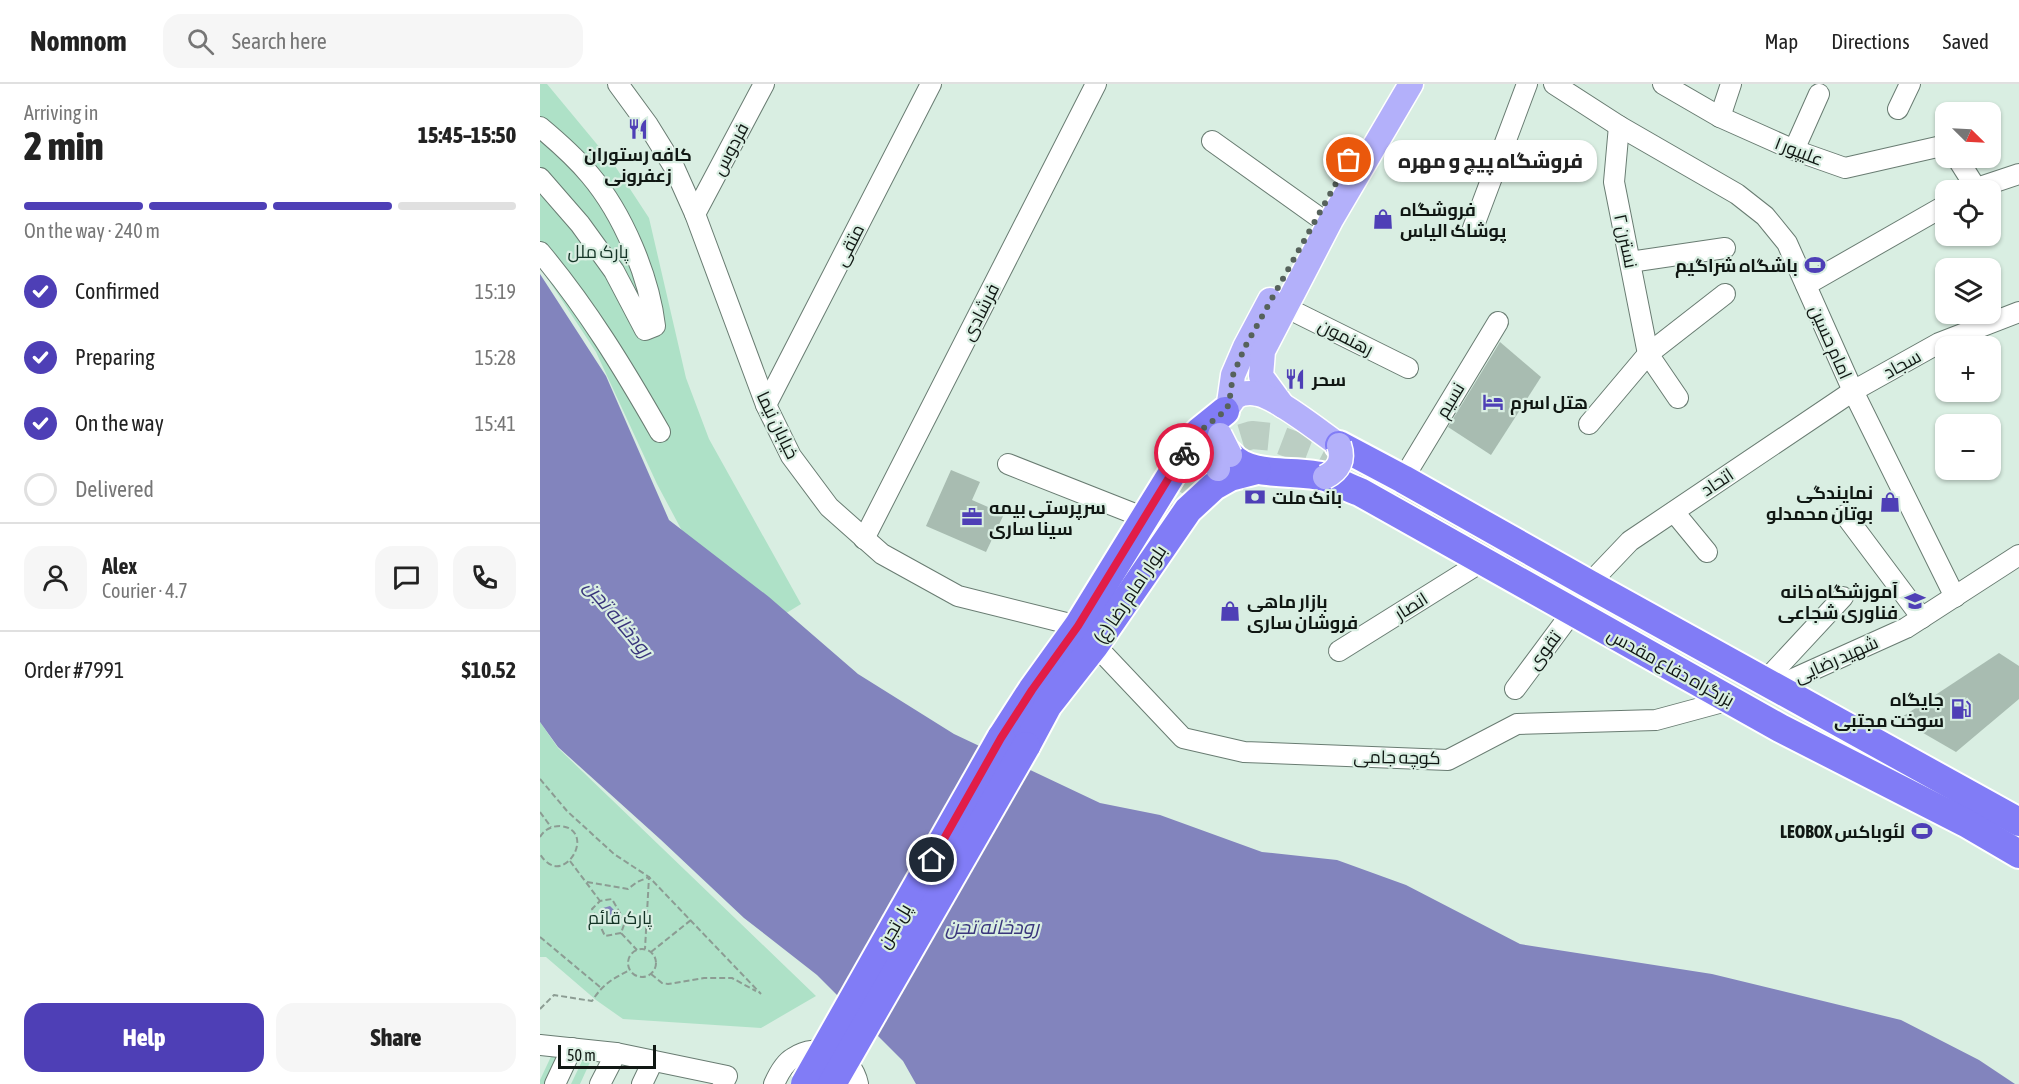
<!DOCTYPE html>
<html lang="en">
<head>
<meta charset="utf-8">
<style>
  :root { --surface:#fff; --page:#f6f6f6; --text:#222; --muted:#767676; --line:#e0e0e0; --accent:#4e3fb6 }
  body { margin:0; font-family:"Asap Condensed",Cairo,sans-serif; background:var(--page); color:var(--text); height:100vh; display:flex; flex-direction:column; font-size:22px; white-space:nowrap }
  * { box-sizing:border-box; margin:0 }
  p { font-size:20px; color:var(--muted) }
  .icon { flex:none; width:33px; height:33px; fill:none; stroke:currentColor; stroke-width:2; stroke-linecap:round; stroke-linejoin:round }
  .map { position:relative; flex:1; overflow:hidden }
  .panel { display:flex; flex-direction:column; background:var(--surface); width:540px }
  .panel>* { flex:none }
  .needle { width:39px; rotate:114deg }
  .controls { position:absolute; left:1395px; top:18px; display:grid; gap:12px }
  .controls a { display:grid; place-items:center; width:66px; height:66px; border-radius:12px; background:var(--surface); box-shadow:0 2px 4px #0004; font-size:30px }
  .scale { position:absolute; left:18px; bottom:15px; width:98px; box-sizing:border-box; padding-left:6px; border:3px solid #101713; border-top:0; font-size:16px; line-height:21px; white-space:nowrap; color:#101713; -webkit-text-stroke:4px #d9eee2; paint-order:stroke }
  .pin { position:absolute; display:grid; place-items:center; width:51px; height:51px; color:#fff; margin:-26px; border:3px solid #fff; border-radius:50%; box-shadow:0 2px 6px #0007 }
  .courier { position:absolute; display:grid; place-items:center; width:60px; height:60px; margin:-30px; border:4px solid #e11d48; border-radius:50%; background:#fff; color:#222; box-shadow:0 2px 8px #0007 }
  .bubble { position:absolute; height:42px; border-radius:18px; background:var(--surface); box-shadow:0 2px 4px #0004; font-size:20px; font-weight:800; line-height:42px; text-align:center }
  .head em { font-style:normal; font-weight:800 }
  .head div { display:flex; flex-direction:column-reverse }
  .head { display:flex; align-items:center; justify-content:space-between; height:102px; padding:0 24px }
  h1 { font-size:39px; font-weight:800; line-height:45px }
  .bar { display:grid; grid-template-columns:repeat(4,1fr); gap:9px 6px; align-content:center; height:72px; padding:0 24px }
  .bar i { height:8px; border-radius:4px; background:var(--line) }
  .bar .active { background:var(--accent) }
  .bar p { grid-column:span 4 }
  .line { display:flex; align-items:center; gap:15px; padding:0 24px; border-top:2px solid var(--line) }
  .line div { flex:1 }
  .round { display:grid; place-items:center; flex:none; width:63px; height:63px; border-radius:18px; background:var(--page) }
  ol { padding:0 24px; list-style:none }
  li { display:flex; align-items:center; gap:18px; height:66px }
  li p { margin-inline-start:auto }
  li .icon { padding:6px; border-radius:50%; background:var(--accent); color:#fff; stroke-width:4 }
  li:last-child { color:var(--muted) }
  li i { width:33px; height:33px; border:3px solid var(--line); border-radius:50% }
  .action { display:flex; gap:12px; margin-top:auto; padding:12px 24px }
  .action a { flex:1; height:69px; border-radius:18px; background:var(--accent); color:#fff; font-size:24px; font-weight:800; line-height:69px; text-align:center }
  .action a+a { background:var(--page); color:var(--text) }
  header { display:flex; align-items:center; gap:36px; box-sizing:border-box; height:84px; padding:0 30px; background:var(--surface); border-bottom:2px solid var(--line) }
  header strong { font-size:28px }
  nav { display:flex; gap:33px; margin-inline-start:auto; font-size:21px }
  .search { width:420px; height:54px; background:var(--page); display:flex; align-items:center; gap:15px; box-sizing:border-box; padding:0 21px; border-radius:18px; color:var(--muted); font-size:22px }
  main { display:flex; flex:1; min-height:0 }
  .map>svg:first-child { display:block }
  .green { fill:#aee1c7 }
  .water { fill:#8284bd }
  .building { fill:#a8bcb1 }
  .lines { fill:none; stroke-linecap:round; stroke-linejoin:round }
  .highway-tunnel { stroke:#bbcec3; stroke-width:28; stroke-dasharray:28 14; stroke-linecap:butt }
  .minor-casing { stroke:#697c72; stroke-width:22 }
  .major-casing { stroke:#fff; stroke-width:27 }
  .highway-casing { stroke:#fff; stroke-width:32 }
  .path { stroke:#8c9c93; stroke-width:2; stroke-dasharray:6 3; stroke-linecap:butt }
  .minor { stroke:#fff; stroke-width:20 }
  .major { stroke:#b3b0fa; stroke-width:24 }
  .highway { stroke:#817cf6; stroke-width:28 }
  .major-bridge-casing { stroke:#fff; stroke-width:27; stroke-linecap:butt }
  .highway-bridge-casing { stroke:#fff; stroke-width:32; stroke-linecap:butt }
  .major-bridge { stroke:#b3b0fa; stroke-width:24 }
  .highway-bridge { stroke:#817cf6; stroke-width:28 }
  .done { stroke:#56625b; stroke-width:6; stroke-dasharray:0 10.8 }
  .route { stroke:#e11d48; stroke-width:8 }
  .labels { text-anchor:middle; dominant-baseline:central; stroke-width:4.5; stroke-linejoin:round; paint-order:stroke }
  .street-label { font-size:18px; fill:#101713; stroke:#d9eee2 }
  .poi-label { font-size:18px; font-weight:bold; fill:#101713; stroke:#d9eee2; text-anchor:start }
  .park-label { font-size:18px; fill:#143426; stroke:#d9eee2 }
  .water-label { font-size:20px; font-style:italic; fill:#3a367c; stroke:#d9eee2 }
</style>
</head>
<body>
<header>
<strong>Nomnom</strong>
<div class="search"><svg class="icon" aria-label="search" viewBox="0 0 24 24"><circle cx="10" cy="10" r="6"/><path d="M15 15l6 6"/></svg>Search here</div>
<nav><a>Map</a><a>Directions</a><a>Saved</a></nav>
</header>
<main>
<section class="panel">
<div class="head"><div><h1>2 min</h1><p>Arriving in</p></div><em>15:45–15:50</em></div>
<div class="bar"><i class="active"></i><i class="active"></i><i class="active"></i><i></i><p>On the way · 240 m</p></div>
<ol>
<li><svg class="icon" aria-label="check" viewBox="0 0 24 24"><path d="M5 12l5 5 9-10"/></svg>Confirmed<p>15:19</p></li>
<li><svg class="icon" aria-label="check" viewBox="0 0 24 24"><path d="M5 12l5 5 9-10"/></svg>Preparing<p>15:28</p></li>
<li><svg class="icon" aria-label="check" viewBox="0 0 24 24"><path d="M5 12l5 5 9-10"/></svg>On the way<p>15:41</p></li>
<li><i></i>Delivered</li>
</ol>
<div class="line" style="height:108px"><a class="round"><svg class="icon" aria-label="person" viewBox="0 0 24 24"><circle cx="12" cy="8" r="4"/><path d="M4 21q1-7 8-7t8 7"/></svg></a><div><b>Alex</b><p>Courier · 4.7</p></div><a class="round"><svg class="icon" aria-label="chat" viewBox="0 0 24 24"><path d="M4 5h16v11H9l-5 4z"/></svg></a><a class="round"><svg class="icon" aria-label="phone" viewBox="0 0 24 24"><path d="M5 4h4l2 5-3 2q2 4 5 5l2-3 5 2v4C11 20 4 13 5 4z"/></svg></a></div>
<div class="line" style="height:78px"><div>Order #7991</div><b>$10.52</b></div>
<div class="action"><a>Help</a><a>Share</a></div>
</section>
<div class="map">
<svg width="1479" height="1000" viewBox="0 0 1479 1000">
  <rect width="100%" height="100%" fill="#d9eee2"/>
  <!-- green -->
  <g class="green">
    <polygon points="0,0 7,0 75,82 109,134 146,294 169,355 261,520 217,547 172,503 117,400 56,268 0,183"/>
    <polygon points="0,638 18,664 276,912 221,944 83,935 56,916 6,873 0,873"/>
    <polygon points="15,964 22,968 6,1000 0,1000 0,996"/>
    <polygon points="44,973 51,976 40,1000 31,1000"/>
  </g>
  <!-- water -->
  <g class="water">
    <polygon points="0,190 66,292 129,436 229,513 318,590 414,650 560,719 620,731 722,768 797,776 866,801 980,860 1172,890 1361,936 1439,976 1475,1000 376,1000 363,977 277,891 204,834 120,755 18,663 0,638"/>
    <polygon points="70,822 76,828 77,834 74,839 67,842 59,830 63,824"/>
  </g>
  <!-- building -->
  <g class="building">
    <polygon points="960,258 1001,293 951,371 908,343"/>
    <polygon points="411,386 440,398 432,416 464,430 446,468 386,442"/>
    <polygon points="1459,569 1479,582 1479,615 1416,668 1359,635"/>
  </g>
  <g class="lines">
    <!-- highway-tunnel -->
    <polyline class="highway-tunnel" points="620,445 672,367 692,357 712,351 732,353 779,371 1011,494"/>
    <!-- minor casing -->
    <g class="minor-casing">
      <g id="minor">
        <polyline points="78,0 108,41 134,83 155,130 226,321 251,372 289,423 342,470 418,512 538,542"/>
        <polyline points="1014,0 1079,42 1197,110 1225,132 1247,159 1313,307 1415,513"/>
        <polyline points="1123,0 1180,33 1254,66 1305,84 1406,61"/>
        <polyline points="1358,25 1370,0"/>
        <polyline points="1180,33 1191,0"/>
        <polyline points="1079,42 1074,98 1108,270 1138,314"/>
        <path d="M0 43C18 58 35 73 50 91 83 130 109 192 115 242L105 246 74 187 40 140 0 94"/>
        <polyline points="672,57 777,132"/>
        <polyline points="1254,66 1279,10"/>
        <polyline points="1417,74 1436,104"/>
        <polyline points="1431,106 1479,90"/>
        <polyline points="155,130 224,0"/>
        <polyline points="933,144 987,0"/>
        <path d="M0 168C47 224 84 285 120 348"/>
        <polyline points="1090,178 1185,164"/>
        <polyline points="1266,201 1406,121"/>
        <polyline points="745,223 868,284"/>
        <polyline points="226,321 391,0"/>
        <polyline points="1049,340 1108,270 1185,210"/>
        <polyline points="468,380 605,434"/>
        <polyline points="863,395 958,238"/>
        <polyline points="1134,428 1167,468"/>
        <polyline points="1305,431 1382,534"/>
        <polyline points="324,455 556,0"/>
        <polyline points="1049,500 1090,457 1313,307 1399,259 1479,228"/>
        <polyline points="555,561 643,654 704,668 908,676 977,640 1116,636 1190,616"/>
        <polyline points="799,567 943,477"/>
        <polyline points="1224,598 1303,513"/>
        <polyline points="1235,603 1366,544 1479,471"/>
        <polyline points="975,605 1033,527"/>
        <polyline points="0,961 76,969 187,992 183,1000"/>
        <polyline points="15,1000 32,964"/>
        <polyline points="60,1000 76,969"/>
        <polyline points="102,1000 113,977"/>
        <path d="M234 1000C238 991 244 979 253 974 278 957 312 970 318 1000"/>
      </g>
    </g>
    <!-- major casing -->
    <g class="major-casing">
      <g id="major">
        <polyline points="689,319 693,291 705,263 730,216"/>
        <polyline points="743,322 721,292 723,267 791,136 871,0"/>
        <path d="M684 329 695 313C702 309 710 308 718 310 738 314 780 348 799 361"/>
      </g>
    </g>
    <!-- highway casing -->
    <g class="highway-casing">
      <g id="highway">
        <polyline points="799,361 863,395 1049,500 1479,738"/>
        <path d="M690 371C709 395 757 385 785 393 797 397 808 404 820 408L1240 644 1426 739 1479 770"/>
        <polyline points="461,654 492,606 538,542 641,375 659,348 685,327"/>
        <polyline points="486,662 508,621 555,561 648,426 674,402 690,393 717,386"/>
      </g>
    </g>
    <!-- path -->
    <g class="path">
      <polyline points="0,695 27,727 74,770 109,793 221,910"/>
      <polyline points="0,728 11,743"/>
      <path d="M0 753C4 746 11 742 20 742 59 745 23 808 0 770"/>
      <polyline points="30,777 60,817"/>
      <polyline points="47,798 88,805 97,798 109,793 105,865"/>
      <polyline points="81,849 65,852 52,825 60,817 72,815 85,838 81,849 97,866"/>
      <polyline points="0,853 60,903"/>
      <circle cx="102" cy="879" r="14"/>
      <polyline points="111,868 151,836"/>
      <polyline points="111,890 122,899 128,900 164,894 192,894 216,907"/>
      <path d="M0 925 14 911 52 917C63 900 72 895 90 886"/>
    </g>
    <!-- minor -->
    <use href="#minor" class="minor"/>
    <!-- major -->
    <use href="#major" class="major"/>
    <!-- highway -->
    <use href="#highway" class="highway"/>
    <!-- major-bridge casing -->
    <g class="major-bridge-casing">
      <g id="major-bridge">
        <polyline points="680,351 690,371"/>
        <path d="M656 366C669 367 674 373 678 385"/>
        <path d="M785 393C799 386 804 376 799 361"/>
      </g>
    </g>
    <!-- highway-bridge casing -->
    <g class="highway-bridge-casing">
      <g id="highway-bridge">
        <polyline points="265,1000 461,654"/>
        <polyline points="292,1000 486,662"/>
      </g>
    </g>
    <!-- major-bridge -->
    <use href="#major-bridge" class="major-bridge"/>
    <!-- highway-bridge -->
    <use href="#highway-bridge" class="highway-bridge"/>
  </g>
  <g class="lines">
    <!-- done -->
    <polyline class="done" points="644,369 659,348 685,327 689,320 693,291 705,263 809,76"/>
    <!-- route -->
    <polyline class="route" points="392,776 461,654 492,606 538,542 644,369"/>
  </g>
  <!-- icons -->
  <defs>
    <g id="restaurant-bare" transform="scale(1.62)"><path d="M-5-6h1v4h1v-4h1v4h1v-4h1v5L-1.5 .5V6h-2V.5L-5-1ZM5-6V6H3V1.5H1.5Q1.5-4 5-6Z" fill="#4e3fb6" stroke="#d9eee2" stroke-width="2.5" paint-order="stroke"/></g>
    <g id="shop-bare" transform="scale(1.62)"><path d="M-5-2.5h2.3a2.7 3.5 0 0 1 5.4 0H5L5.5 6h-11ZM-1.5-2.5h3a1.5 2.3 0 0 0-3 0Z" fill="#4e3fb6" stroke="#d9eee2" stroke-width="2.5" paint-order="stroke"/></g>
    <g id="stadium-bare" transform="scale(1.62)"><path d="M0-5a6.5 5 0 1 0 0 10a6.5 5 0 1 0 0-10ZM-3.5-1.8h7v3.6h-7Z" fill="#4e3fb6" stroke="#d9eee2" stroke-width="2.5" paint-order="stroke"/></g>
    <g id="hotel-bare" transform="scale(1.62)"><path d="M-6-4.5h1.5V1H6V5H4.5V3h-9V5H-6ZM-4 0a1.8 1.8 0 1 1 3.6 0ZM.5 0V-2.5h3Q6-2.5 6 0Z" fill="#4e3fb6" stroke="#d9eee2" stroke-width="2.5" paint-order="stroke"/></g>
    <g id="bank-bare" transform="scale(1.62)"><path d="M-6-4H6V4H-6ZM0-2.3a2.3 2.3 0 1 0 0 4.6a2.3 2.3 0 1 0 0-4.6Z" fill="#4e3fb6" stroke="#d9eee2" stroke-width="2.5" paint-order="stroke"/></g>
    <g id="office-bare" transform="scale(1.62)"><path d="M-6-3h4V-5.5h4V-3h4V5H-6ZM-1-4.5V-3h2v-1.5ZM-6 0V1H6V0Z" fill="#4e3fb6" stroke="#d9eee2" stroke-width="2.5" paint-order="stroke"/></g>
    <g id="school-bare" transform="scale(1.62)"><path d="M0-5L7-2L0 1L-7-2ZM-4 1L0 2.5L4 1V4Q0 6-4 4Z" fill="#4e3fb6" stroke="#d9eee2" stroke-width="2.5" paint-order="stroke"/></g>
    <g id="fuel-bare" transform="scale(1.62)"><path d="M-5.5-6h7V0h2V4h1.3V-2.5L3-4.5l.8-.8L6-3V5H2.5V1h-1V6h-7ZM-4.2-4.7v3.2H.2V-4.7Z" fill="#4e3fb6" stroke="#d9eee2" stroke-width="2.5" paint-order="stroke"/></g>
  </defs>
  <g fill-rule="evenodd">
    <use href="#restaurant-bare" x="98" y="45"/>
    <use href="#shop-bare" x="843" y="135"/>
    <use href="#stadium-bare" x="1275" y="181"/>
    <use href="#restaurant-bare" x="755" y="295"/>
    <use href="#hotel-bare" x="953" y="318"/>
    <use href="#bank-bare" x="715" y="413"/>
    <use href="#shop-bare" x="1350" y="418"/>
    <use href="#office-bare" x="432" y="433"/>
    <use href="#school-bare" x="1375" y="517"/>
    <use href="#shop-bare" x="690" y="527"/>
    <use href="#fuel-bare" x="1421" y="625"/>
    <use href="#stadium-bare" x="1382" y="747"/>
  </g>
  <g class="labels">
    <!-- street labels -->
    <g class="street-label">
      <text transform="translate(190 65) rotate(-62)">فردوس</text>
      <text transform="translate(1259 67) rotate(21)">علیپور ۱</text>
      <text transform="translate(1086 157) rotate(78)">نسترن ۲</text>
      <text transform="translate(309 161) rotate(-63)">متقی</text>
      <text transform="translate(440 228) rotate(-63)">فرشادی</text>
      <text transform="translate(806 253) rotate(27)">رهنمون</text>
      <text transform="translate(1291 258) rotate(66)">امام حسین</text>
      <text transform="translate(1362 280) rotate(-29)">سجاد</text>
      <text transform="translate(910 316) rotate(-59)">نسیم</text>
      <text transform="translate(238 341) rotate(64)">خیابان نیما</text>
      <text transform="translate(1177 398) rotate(-34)">اتحاد</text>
      <text transform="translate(590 510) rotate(-56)">بلوار امام رضا (ع)</text>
      <text transform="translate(871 522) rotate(-32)">انصار</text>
      <text transform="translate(1004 566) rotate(-53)">تقوی</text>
      <text transform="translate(1296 575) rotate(-24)">شهید رضایی</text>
      <text transform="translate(1131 583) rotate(29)">بزرگراه دفاع مقدس</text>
      <text transform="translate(857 673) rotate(1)">کوچه جامی</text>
      <text transform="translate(354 842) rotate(-60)">پل تجن</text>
    </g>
    <!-- poi labels -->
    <g class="poi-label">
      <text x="98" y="70" text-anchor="middle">کافه رستوران<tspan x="98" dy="21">زعفرونی</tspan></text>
      <text x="860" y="125">فروشگاه<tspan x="860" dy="21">پوشاک الیاس</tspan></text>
      <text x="1258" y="181" text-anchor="end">باشگاه شراگیم</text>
      <text x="772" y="295">سحر</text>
      <text x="970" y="318">هتل اسرم</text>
      <text x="1333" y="408" text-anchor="end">نمایندگی<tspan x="1333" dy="21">بوتان محمدلو</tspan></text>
      <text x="732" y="413">بانک ملت</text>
      <text x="449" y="423">سرپرستی بیمه<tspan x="449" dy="21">سینا ساری</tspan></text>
      <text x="1358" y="507" text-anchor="end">آموزشگاه خانه<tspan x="1358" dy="21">فناوری شجاعی</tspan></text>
      <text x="707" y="517">بازار ماهی<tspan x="707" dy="21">فروشان ساری</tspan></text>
      <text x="1404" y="615" text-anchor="end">جایگاه<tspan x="1404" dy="21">سوخت مجتبی</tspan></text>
      <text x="1365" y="747" text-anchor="end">LEOBOX لئوباکس</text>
    </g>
    <!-- park labels -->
    <g class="park-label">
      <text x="58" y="167">پارک ملل</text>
      <text x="80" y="833">پارک قائم</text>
    </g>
    <!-- water labels -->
    <g class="water-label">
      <text transform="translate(79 534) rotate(50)">رودخانه تجن</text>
      <text x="452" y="842">رودخانه تجن</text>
    </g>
  </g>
</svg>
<div class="controls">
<a><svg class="needle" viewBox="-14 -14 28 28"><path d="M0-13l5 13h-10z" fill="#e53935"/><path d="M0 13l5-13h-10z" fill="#767676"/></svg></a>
<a><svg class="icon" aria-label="locate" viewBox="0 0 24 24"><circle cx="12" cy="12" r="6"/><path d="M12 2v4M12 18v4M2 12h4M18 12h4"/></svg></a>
<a><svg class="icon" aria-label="layers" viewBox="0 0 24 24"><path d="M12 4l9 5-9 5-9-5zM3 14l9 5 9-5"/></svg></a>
<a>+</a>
<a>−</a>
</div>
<div class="scale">50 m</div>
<div class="pin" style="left:809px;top:76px;background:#ea580c"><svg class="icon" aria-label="bag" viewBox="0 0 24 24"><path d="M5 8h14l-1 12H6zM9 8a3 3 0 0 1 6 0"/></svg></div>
<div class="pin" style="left:392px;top:776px;background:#1f2937"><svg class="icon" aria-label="home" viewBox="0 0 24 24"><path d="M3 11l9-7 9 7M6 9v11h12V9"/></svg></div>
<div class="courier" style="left:644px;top:369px"><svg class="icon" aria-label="bike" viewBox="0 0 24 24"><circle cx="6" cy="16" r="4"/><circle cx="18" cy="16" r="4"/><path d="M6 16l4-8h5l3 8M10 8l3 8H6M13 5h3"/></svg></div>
<div class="bubble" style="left:844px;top:56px;width:213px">فروشگاه پیچ و مهره</div>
</div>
</main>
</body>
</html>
